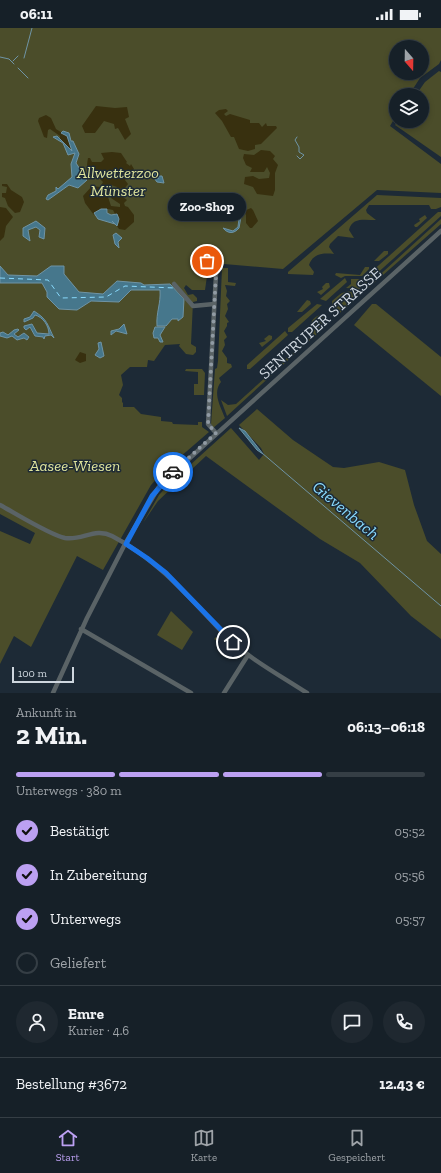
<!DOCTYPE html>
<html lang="de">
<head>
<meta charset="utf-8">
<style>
  :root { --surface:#162028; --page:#1f2830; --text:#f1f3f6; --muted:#9ea3a8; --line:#353e45; --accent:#bca0f2 }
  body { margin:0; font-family:"Zilla Slab",serif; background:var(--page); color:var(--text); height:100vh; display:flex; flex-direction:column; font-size:15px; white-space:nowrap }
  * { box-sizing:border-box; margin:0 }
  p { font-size:13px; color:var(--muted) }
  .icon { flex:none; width:22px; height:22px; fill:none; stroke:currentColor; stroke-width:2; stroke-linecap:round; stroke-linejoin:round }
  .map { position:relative; height:665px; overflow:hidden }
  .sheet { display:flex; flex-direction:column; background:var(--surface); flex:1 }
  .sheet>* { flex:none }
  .needle { width:26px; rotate:160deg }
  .tools { position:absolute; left:389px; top:12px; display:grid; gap:8px }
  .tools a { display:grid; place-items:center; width:40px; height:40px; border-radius:50%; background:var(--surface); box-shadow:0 2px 6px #0003,0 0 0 1px var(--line); font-size:20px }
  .scale { position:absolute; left:12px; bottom:10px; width:62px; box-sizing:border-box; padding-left:4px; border:2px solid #ced6de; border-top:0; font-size:11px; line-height:14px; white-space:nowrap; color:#ced6de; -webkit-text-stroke:3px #1d2a36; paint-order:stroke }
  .pin { position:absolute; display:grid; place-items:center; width:34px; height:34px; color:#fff; margin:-17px; border:2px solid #fff; border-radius:50%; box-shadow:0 1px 4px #0007 }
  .courier { position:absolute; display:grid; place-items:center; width:40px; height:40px; margin:-20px; border:3px solid #1a73e8; border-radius:50%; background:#fff; color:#222; box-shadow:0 1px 5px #0007 }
  .bubble { position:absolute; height:28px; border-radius:14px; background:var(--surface); box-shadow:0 2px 6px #0003,0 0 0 1px var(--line); font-size:13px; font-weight:700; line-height:28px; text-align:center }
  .headline em { font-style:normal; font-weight:700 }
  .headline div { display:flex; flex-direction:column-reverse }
  .headline { display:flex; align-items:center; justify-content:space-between; height:68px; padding:0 16px }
  h1 { font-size:26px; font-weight:700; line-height:30px }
  .bar { display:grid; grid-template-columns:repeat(4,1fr); gap:6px 4px; align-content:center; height:48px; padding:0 16px }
  .bar i { height:5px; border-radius:3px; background:var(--line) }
  .bar .selected { background:var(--accent) }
  .bar p { grid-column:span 4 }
  .line { display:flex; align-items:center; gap:10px; padding:0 16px; border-top:1px solid var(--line) }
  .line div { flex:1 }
  .round { display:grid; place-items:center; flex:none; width:42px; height:42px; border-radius:21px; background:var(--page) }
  ol { padding:0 16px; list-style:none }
  li { display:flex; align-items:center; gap:12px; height:44px }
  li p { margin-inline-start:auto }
  li .icon { padding:4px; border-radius:50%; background:var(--accent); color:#111; stroke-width:4 }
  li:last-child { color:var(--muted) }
  li i { width:22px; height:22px; border:2px solid var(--line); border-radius:50% }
  .status { display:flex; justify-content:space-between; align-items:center; height:28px; padding:0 20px; background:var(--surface); direction:ltr }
  .status svg { height:11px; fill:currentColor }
  .tab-bar { display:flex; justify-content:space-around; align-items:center; height:56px; border-top:1px solid var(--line); background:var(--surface); font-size:11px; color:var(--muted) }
  .tab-bar a { display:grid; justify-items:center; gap:2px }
  .tab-bar .selected { color:var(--accent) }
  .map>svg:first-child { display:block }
  .green { fill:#4b4d2a; fill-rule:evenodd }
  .sand { fill:#38300f; fill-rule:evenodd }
  .water { fill:#46778c; stroke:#6f94a5 }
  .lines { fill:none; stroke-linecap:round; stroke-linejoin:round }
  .stream { stroke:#6f94a5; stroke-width:1 }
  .ferry { stroke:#88d9fc; stroke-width:1; stroke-dasharray:5 4; stroke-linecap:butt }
  .minor { stroke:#5a6366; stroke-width:4.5 }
  .done { stroke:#909aa3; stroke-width:4; stroke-dasharray:0 7.2 }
  .route { stroke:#1a73e8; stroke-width:5 }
  .labels { text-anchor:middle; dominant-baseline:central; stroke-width:3; stroke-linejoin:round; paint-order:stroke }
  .park-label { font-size:16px; font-style:italic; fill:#dfe49c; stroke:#1d2a36 }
  .street-label { font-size:16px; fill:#ced6de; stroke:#1d2a36 }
  .water-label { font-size:17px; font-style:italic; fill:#88d9fc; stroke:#1d2a36 }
</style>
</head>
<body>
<div class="status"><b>06:11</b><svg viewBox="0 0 49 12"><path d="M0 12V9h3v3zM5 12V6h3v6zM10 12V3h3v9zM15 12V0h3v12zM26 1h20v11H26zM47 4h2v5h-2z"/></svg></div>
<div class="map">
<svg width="441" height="665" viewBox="0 0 441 665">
  <rect width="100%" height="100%" fill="#1d2a36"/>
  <!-- green -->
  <g class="green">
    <path d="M0 0H441V32L439 36 420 50 409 67H396V88L390 98 441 136V165L377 162 283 241 224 236 218 239 211 230 204 236 202 242 207 248 205 262H192L186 257 184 260 188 267 193 266 197 270V273L193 274 191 316 196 319V324L193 327 186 326 179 318 180 316 165 317 154 333 148 332 147 339H130L121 347 123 357 119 367 122 370V374L123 375V379H134L141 386 161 389V393L172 394 173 396 198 397V394H202V399L209 404 165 442 151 457 103 542 77 528 31 619 14 608 0 636V503L30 516 35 505 0 486ZM396 19H422V45H396Z"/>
    <polygon points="439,43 441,44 441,129 395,97 398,93 422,93 422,67 416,67 425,54"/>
    <path d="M377 167 441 170V179L436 181H431L429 177H369L366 182 367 185 376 192C364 192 352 189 349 202L354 210 338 208 330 216 329 219 334 226C324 225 313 225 309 237L314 244 313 247 288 246V244Z"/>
    <polygon points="438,184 441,184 441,188 374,248 369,249 369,246"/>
    <polygon points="425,187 427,190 417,199 415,199 414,197 420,193 419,191"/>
    <path d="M441 191V196L341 284 338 286 332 280V273C344 262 345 263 361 264Z"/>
    <polygon points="384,223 388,223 388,226 379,233 374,233"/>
    <polygon points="365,239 369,239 369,241 362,248 345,248 341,250 335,247 336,245 360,247"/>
    <path d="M222 240H228V254L236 255 235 258 225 257 227 263 226 268 230 273 227 276 228 281 225 288 229 294 227 295V298L224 303 227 309 224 312 225 317 222 323 227 330V335L231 336 232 339 219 350 221 354C212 365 221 379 225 390L213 400 211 396 215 341 217 340 218 333Z"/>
    <polygon points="365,248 369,253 359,261 346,260 351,256 351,251 362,251"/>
    <polygon points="345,250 347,254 326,273 320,271"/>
    <polygon points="326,255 329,255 330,259 321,267 317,264 323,261 322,259"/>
    <polygon points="307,272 310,273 311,276 302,284 297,284"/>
    <polygon points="317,276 322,277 292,304 288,304 288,300"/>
    <polygon points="372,276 376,276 441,329 441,368 354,297"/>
    <path d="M320 287 324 288 323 291 327 293 328 291 330 294 227 388 221 372 228 377 236 376 309 310 311 306C310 298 310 290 320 287Z"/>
    <polygon points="285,303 288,307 250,341 247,341 247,337"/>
    <polygon points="269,307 272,308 272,311 262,319 259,315 266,313 264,311"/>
    <polygon points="186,341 202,341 205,345 204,367 194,367 194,356 198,356 198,344 185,343"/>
    <polygon points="257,381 293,412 333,439 344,440 379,434 405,442 414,477 427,513 441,526 441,611 411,588 360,535 320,511 206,428 158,473 143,495 159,467 169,456 231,400 259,432 264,426 261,420 239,397"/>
    <polygon points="171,583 193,604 182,622 157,607"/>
    <polygon points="216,609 242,627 242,630 214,611"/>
  </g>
  <!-- sand -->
  <g class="sand">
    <polygon points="96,78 115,80 127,79 129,89 125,91 131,106 125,112 118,100 115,101 114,96 104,93 95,105 85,105 82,98"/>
    <polygon points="226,81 228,83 224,86 226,88 230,86 250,92 250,95 259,95 262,99 266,95 267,98 276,98 277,100 261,116 255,117 255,121 248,123 239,121 234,109 231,109 222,93 215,85 219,82"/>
    <polygon points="46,87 51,90 56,101 67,108 72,119 70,121 60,111 60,108 50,101 48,102 47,110 44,109 38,93 39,90"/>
    <polygon points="261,122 270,123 275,128 273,131 278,137 275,145 275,162 273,168 257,166 253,159 244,156 245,149 253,148 259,151 269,150 270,145 267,139 264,144 250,144 252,140 246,137 243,130 244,126 254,127"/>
    <path d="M112 124 121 125 127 134 126 135 130 138 131 136 134 141 125 152 128 156 125 160 119 161 124 162 120 167 127 172 124 175 125 178 128 179 134 187V194L125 202 119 201 117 198 119 194 113 182 108 181V186L107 181H101L94 187 85 175 83 168 92 158 100 159 103 154 96 147H90C86 142 87 136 88 130H90L92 134H101L104 131 101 125ZM111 157 117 159 111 170 120 176V179L111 178 108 169Z"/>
    <polygon points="2,156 7,156 11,162 22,169 24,174 20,184 15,185 8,178 5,170 2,169 2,165 6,165 7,159 2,158"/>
    <polygon points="0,179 6,180 13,189 6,198 4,209 0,213"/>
    <polygon points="251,180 253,182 258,193 252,200 250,200 246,195 246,187 244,183"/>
    <polygon points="80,324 86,326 86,333 80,335 75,332"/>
  </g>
  <!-- water -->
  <g class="water">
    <polygon points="63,103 69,105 71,113 73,113 79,126 76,135 87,152 78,160 69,157 48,172 46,171 48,167 56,163 56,159 58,161 72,149 71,136 75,125 68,127 63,115 53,109 57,108 72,123 67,108 61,105"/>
    <polygon points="155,143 158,151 159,148 162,148 164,155 157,154 151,146"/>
    <path d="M224 178H229L241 189 239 200C234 206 228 206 223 200L233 203 238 199 239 190 234 188 227 180 223 181 221 180Z"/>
    <polygon points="101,181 107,181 107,185 111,187 117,186 119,191 117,198 112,193 115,196 98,191 94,185"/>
    <polygon points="36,193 45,200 44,211 39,209 40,202 36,199 28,202 30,213 23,208 23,200"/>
    <polygon points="116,205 122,210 118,214 119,220 115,216 113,207"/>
    <path d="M0 238 8 247 37 248 51 238H64V246L79 264 103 266 117 253 141 255 144 257 170 256 184 271 183 289 178 293V291H172L166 298H157C156 284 161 276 160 262H131L119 274 91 273 77 282 59 281 47 269V264L42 255H0Z"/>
    <path d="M34 283C48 292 47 296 54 310L51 307 45 308 44 311 43 309 35 308 30 299 26 302 24 300V298L32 296 37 305 49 306C49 298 43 289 35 287L33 290 24 294V291L30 289Z"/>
    <polygon points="124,296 127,306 116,303 111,307 111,303 119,301"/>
    <polygon points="155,299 165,299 160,307 163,314 160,314 158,310 154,310 153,305"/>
    <polygon points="18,301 19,302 14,306 18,309 24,305 29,309 27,312 24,310 17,312 12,308 7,310 0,308 0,305 3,304 8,307 14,302"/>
    <polygon points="101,314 104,328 100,330 95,327 99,321 98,315"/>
    <polygon points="239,400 245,403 263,426 257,422"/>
  </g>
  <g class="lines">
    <!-- stream -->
    <g class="stream">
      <polyline points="0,29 9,31 14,36"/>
      <polyline points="24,30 32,0"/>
      <polyline points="13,33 18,28"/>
      <polyline points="18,40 28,50"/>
      <polyline points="297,109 295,112 299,119 299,124 304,127 300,131 297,128"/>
      <polyline points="262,425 441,578"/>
    </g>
    <!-- ferry -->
    <polyline class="ferry" points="0,250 48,252 61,270 106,269 125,258 175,260"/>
    <!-- minor -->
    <g class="minor">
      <polyline points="207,233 216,246 208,396 216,405"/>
      <polyline points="174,256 193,278 214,276"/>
      <path d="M0 477C15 485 50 507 65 510 82 513 95 499 112 508 157 531 189 569 223 605 247 630 278 646 307 665"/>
      <polyline points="81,601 191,665"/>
      <polyline points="53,665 87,590 125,516 160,457 441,203"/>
      <polyline points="224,665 248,627"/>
    </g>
  </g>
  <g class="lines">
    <!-- done -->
    <polyline class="done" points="173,444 216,405 208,396 216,246 207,233"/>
    <!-- route -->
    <polyline class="route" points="173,444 152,468 126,516 147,530 166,545 233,614"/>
  </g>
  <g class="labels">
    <!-- park labels -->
    <g class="park-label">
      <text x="118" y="144">Allwetterzoo<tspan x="118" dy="18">Münster</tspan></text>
      <text x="75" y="437">Aasee-Wiesen</text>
    </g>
    <!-- street labels -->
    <g class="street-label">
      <text transform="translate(320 295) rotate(-42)">SENTRUPER STRASSE</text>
    </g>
    <!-- water labels -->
    <g class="water-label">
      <text transform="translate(346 482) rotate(40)">Gievenbach</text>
    </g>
  </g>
</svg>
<div class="tools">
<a><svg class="needle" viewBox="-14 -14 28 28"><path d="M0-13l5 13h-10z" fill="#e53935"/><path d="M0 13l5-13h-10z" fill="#9ea3a8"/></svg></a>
<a><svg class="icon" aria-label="layers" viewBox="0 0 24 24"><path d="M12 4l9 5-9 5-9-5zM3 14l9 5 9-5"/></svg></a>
</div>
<div class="scale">100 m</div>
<div class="pin" style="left:207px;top:233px;background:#ea580c"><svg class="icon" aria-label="bag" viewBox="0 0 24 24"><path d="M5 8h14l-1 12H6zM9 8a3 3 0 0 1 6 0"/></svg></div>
<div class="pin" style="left:233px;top:614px;background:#1f2937"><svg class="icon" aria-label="home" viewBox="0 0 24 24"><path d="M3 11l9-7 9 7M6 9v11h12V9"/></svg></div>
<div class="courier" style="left:173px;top:444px"><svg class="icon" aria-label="car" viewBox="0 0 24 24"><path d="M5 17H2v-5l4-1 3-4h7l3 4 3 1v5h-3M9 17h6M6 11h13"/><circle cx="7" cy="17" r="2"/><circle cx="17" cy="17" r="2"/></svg></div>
<div class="bubble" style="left:168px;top:165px;width:78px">Zoo-Shop</div>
</div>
<section class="sheet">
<div class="headline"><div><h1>2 Min.</h1><p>Ankunft in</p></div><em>06:13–06:18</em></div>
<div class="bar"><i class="selected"></i><i class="selected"></i><i class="selected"></i><i></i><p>Unterwegs · 380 m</p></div>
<ol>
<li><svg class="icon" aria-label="check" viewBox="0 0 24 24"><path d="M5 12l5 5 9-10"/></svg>Bestätigt<p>05:52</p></li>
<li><svg class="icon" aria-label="check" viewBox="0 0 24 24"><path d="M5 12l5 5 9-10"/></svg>In Zubereitung<p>05:56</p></li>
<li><svg class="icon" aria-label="check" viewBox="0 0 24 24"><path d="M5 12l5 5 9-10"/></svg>Unterwegs<p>05:57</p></li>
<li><i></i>Geliefert</li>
</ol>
<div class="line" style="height:72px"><a class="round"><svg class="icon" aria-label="person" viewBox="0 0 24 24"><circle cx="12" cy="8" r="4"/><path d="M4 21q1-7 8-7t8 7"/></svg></a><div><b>Emre</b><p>Kurier · 4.6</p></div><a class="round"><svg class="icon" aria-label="chat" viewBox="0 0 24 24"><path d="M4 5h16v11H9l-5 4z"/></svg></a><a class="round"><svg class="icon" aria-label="phone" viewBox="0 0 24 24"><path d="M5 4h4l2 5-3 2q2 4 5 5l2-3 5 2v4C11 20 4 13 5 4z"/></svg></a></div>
<div class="line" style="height:52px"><div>Bestellung #3672</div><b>12.43 €</b></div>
</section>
<nav class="tab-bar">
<a class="selected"><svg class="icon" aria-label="home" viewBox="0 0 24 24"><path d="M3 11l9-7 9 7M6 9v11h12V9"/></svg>Start</a>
<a><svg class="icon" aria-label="map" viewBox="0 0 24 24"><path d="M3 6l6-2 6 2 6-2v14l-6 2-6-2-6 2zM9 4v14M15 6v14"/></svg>Karte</a>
<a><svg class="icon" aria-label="saved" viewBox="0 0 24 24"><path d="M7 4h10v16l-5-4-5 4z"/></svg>Gespeichert</a>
</nav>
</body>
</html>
